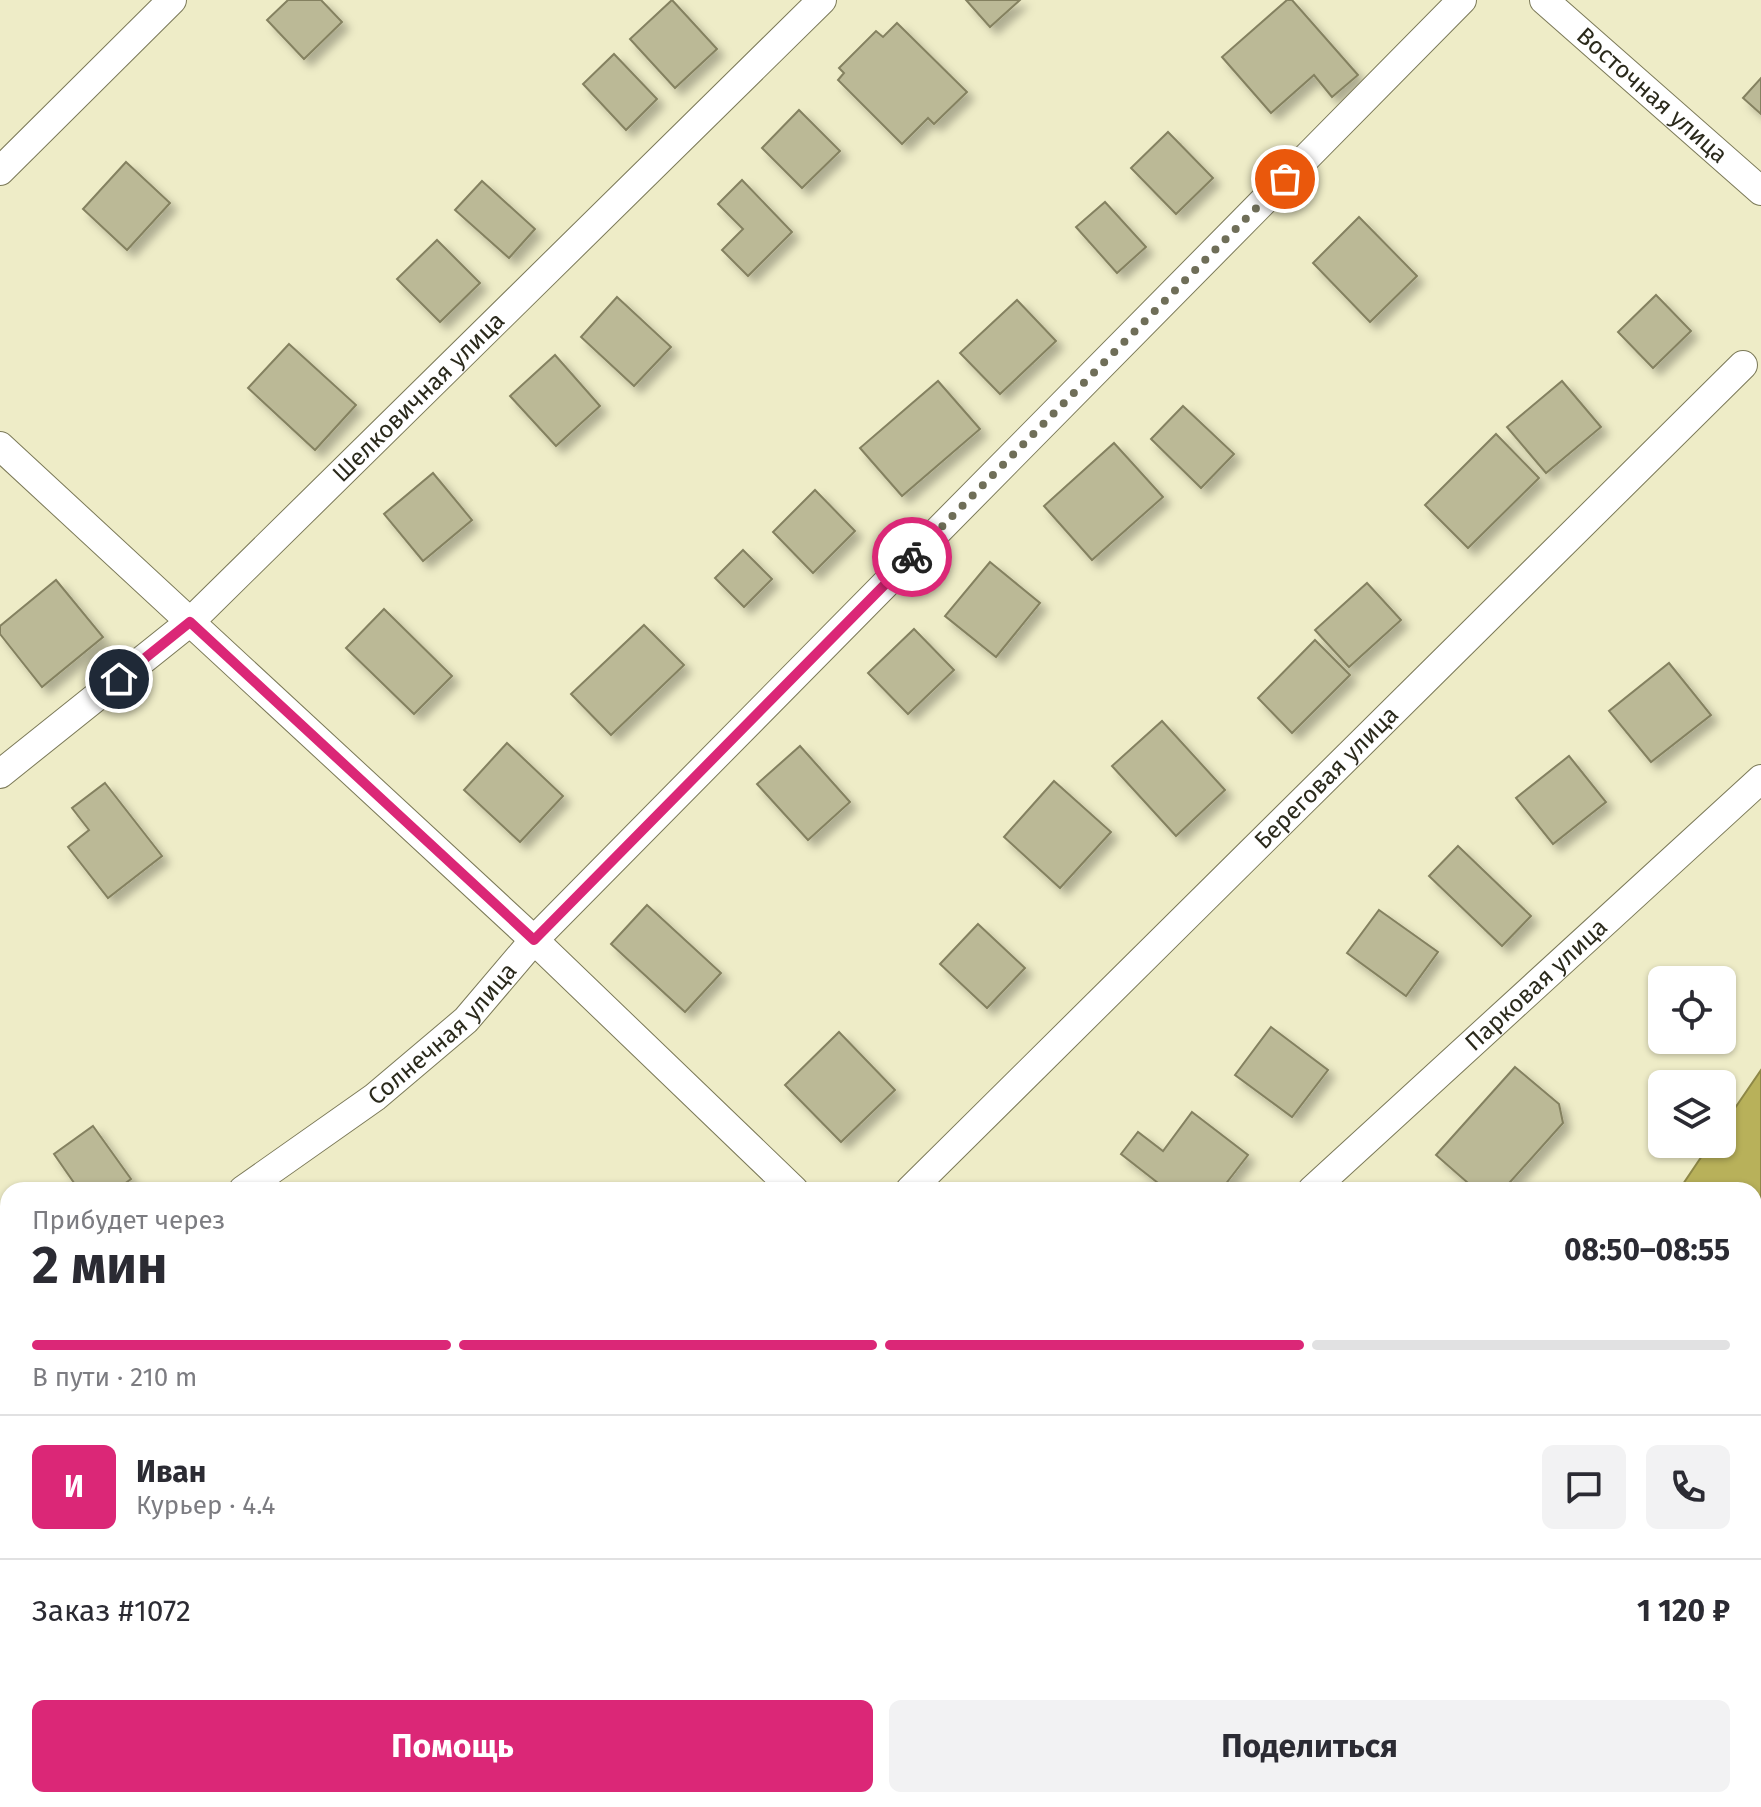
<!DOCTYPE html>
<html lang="ru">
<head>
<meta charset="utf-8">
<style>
  :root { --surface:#fff; --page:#f2f2f3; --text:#2b2b33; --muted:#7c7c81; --line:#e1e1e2; --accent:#db2777 }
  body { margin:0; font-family:"Fira Sans",sans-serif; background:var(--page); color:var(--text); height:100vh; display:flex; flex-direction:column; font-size:30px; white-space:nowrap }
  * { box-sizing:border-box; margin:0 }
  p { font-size:26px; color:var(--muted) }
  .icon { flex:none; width:44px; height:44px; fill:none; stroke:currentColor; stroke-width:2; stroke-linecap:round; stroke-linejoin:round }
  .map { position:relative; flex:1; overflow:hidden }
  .sheet { position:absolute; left:0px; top:1182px; width:1762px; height:626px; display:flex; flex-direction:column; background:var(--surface); border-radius:24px 24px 0 0; box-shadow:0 2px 6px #0004 }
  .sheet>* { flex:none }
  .tools { position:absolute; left:1648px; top:966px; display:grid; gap:16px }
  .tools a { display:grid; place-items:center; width:88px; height:88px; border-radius:12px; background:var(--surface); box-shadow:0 2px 6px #0004; font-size:40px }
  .pin { position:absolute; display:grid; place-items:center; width:68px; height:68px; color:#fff; margin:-34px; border:4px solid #fff; border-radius:50%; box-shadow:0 2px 8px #0007 }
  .courier { position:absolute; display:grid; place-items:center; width:80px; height:80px; margin:-40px; border:6px solid #db2777; border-radius:50%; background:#fff; color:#222; box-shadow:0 2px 10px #0007 }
  .headline em { font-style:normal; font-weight:700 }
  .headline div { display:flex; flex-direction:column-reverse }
  .headline { display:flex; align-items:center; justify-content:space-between; height:136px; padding:0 32px }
  h1 { font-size:52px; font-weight:700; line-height:60px }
  .bar { display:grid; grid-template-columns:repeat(4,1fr); gap:12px 8px; align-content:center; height:96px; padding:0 32px }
  .bar i { height:10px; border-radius:6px; background:var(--line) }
  .bar .selected { background:var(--accent) }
  .bar p { grid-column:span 4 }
  .line { display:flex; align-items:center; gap:20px; padding:0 32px; border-top:2px solid var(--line) }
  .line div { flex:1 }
  .round { display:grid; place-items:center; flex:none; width:84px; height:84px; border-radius:12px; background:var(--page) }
  .button { display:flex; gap:16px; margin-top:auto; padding:16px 32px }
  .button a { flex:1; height:92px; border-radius:12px; background:var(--accent); color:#fff; font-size:32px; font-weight:700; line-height:92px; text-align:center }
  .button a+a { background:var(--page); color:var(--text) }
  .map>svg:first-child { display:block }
  .water { fill:#b8b15a; stroke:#8e8847; stroke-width:2 }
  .building { fill:#bbb996; stroke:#848160; stroke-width:2; filter:url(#shadow) }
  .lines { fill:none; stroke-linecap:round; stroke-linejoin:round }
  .minor-casing { stroke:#7b7958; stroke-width:30 }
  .path { stroke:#97957a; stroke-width:5; stroke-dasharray:2 6; stroke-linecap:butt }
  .minor { stroke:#fff; stroke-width:28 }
  .done { stroke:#6f6e58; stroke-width:8; stroke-dasharray:0 14.4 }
  .route { stroke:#db2777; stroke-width:10 }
  .labels { text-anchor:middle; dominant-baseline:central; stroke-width:8; stroke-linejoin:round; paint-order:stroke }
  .street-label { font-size:24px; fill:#2b2a1c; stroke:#fbf9d4 }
</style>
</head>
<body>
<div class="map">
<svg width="1761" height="1807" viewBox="0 0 1761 1807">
  <defs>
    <filter id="shadow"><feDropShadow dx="7" dy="7" stdDeviation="4" flood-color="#0004"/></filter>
  </defs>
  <rect width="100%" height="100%" fill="#eeecc7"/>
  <!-- water -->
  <polygon class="water" points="1761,1070 1761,1807 1338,1807 1343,1800 1754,1800 1754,1190 1679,1190 1710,1144 1722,1144 1722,1127"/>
  <!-- building -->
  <g class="building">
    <polygon points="288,0 321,0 342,22 304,59 267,20"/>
    <polygon points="672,0 717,49 675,88 630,39"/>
    <polygon points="966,0 1020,0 990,27"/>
    <polygon points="1287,0 1292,0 1358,75 1332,97 1314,75 1271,113 1222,57"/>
    <polygon points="897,23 967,92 934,124 928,118 902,144 838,80 844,73 839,68 876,31 883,37"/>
    <polygon points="614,54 657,99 626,130 583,84"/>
    <polygon points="1761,78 1761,114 1743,98"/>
    <polygon points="799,110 840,151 802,188 762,148"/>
    <polygon points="1168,132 1213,178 1176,214 1131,168"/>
    <polygon points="126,162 170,203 127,250 83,209"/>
    <polygon points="742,180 792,232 748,276 722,250 743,229 718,204"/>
    <polygon points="482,181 535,229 509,258 455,210"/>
    <polygon points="1105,202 1146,247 1117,273 1076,227"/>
    <polygon points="1359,217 1417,276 1370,322 1313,263"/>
    <polygon points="437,240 480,283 440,322 397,279"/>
    <polygon points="1656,295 1691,331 1653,368 1618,332"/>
    <polygon points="617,297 671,347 634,386 581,337"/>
    <polygon points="1017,300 1056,341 1000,394 960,353"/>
    <polygon points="289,344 356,405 315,450 248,388"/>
    <polygon points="555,355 600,406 556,446 510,396"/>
    <polygon points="938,381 980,429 902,496 860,448"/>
    <polygon points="1562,381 1601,427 1546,473 1507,427"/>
    <polygon points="1183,406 1234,454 1201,488 1151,439"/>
    <polygon points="1496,434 1539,478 1468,548 1425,505"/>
    <polygon points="1114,443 1163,497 1092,560 1044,506"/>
    <polygon points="433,473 472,520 423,561 384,514"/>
    <polygon points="815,490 855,531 813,573 773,532"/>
    <polygon points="743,550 772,579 744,607 715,578"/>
    <polygon points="990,562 1040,603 996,657 945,616"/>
    <polygon points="56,580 103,637 42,687 0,634 0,626"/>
    <polygon points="1367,583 1401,620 1349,667 1315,630"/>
    <polygon points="384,609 452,676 414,714 346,648"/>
    <polygon points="644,625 684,665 611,735 571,694"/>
    <polygon points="914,629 954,670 908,714 868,673"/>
    <polygon points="1315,640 1350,675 1292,733 1258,698"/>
    <polygon points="1669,663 1711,715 1651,762 1609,711"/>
    <polygon points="1162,721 1225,790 1176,836 1112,766"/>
    <polygon points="507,743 563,796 520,842 464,790"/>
    <polygon points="800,746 850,802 808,840 757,784"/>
    <polygon points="1569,756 1606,802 1553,844 1516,798"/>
    <polygon points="1054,781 1111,832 1060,888 1004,837"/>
    <polygon points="105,783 162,856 108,898 68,847 89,830 72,808"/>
    <polygon points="1458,846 1531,916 1502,946 1429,876"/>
    <polygon points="647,905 721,973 685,1012 611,944"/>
    <polygon points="1379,910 1438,952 1406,996 1347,953"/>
    <polygon points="978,924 1025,968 987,1008 940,964"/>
    <polygon points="1271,1027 1328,1070 1292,1117 1235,1075"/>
    <polygon points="839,1032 895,1090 841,1142 785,1085"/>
    <polygon points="1515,1067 1559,1104 1563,1123 1503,1190 1476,1190 1436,1155"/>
    <polygon points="1192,1112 1248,1155 1221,1190 1167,1190 1121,1154 1138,1132 1163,1151"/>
    <polygon points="93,1126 131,1179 116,1190 79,1190 54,1154"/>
    <polygon points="8,1774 8,1800 96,1800 88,1807 14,1807 0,1791 0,1781"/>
    <polygon points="933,1800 978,1800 981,1805 938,1807"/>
  </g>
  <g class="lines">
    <!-- minor casing -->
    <g class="minor-casing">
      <g id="minor">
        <path id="s1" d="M1544 0 1761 191"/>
        <polyline points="0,171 172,0"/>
        <polyline points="0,446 534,940 794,1190"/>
        <path id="s2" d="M0 774 190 622 822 0"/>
        <path id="s3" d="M243 1190 375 1097 466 1020 534 940 1462 0"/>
        <path id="s4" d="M910 1190 1743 365"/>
        <path id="s5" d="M1312 1190 1761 779"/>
        <polyline points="0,1355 8,1349"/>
        <polyline points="156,1807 164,1800"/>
        <polyline points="1050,1807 1060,1800"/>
      </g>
    </g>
    <!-- path -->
    <polyline class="path" points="1291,1807 1295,1800"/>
    <!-- minor -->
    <use href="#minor" class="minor"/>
  </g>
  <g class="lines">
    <!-- done -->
    <polyline class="done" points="912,557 1285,179"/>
    <!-- route -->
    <polyline class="route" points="119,679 190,622 534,940 912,557"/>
  </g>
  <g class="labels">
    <!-- street labels -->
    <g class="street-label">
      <text stroke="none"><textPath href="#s1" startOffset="144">Восточная улица</textPath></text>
      <text stroke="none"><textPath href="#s2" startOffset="564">Шелковичная улица</textPath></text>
      <text stroke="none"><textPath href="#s4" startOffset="586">Береговая улица</textPath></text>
      <text stroke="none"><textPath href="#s5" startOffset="304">Парковая улица</textPath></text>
      <text stroke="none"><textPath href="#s3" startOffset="254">Солнечная улица</textPath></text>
    </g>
  </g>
</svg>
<div class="tools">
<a><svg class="icon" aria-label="locate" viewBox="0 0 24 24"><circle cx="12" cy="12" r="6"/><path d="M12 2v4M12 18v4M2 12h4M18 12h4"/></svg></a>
<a><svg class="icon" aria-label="layers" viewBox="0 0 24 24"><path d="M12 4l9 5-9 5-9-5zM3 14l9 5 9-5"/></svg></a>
</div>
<div class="pin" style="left:1285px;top:179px;background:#ea580c"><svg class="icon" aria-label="bag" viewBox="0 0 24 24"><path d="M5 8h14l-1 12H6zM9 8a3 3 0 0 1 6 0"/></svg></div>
<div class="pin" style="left:119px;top:679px;background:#1f2937"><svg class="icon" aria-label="home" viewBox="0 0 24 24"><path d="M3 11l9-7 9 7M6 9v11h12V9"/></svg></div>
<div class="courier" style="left:912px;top:557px"><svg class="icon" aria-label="bike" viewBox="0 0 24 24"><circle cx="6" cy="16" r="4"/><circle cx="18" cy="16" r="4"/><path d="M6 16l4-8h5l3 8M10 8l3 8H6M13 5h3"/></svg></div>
<section class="sheet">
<div class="headline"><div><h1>2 мин</h1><p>Прибудет через</p></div><em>08:50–08:55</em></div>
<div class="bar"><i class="selected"></i><i class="selected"></i><i class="selected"></i><i></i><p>В пути · 210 m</p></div>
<div class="line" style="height:144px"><b class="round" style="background:var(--accent);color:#fff">И</b><div><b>Иван</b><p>Курьер · 4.4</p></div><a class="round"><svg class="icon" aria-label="chat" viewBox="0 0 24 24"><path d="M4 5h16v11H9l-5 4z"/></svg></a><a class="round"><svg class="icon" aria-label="phone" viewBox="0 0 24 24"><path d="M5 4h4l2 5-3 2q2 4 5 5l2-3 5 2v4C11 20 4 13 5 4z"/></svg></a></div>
<div class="line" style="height:104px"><div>Заказ #1072</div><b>1 120 ₽</b></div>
<div class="button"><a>Помощь</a><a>Поделиться</a></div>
</section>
</div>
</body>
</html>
